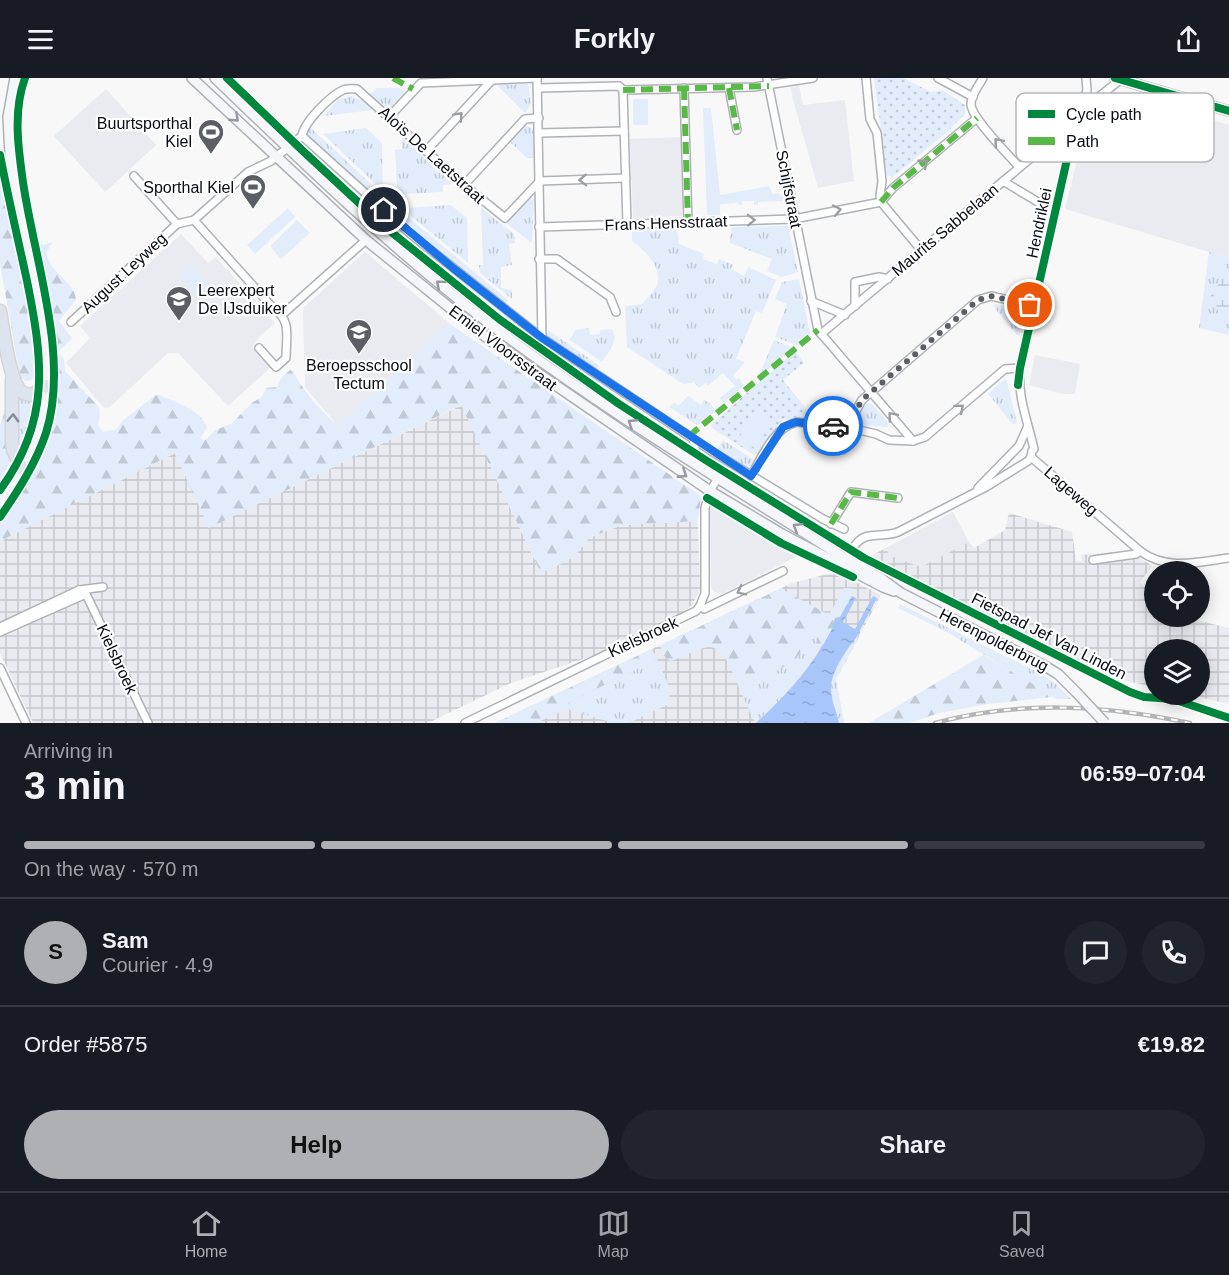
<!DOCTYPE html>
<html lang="en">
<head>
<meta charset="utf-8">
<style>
  :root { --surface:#171b24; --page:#20242c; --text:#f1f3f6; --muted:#9ea1a6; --line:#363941; --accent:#aeb0b4 }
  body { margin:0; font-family:Helvetica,sans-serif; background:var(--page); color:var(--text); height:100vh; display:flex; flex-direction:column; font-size:22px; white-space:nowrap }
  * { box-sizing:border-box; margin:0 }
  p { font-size:20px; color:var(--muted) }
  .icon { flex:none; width:33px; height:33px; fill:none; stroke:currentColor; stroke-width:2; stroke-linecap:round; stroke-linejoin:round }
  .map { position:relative; height:645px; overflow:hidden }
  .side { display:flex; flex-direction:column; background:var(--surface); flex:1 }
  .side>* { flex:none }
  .controls { position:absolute; left:1144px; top:483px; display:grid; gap:12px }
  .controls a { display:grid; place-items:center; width:66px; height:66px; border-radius:50%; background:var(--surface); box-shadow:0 3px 15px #0003; font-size:30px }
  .pin { position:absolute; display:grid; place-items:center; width:51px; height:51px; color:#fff; margin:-26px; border:3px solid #fff; border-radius:50%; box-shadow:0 2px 6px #0007 }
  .courier { position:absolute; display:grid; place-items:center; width:60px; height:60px; margin:-30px; border:4px solid #1a73e8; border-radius:50%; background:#fff; color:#222; box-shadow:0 2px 8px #0007 }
  .overview em { font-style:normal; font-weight:700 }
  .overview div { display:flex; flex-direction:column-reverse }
  .overview { display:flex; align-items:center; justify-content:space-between; height:102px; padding:0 24px }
  h1 { font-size:39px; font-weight:700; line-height:45px }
  .bar { display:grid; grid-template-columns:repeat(4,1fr); gap:9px 6px; align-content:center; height:72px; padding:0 24px }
  .bar i { height:8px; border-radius:4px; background:var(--line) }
  .bar .on { background:var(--accent) }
  .bar p { grid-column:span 4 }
  .line { display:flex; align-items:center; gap:15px; padding:0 24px; border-top:2px solid var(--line) }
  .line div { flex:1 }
  .round { display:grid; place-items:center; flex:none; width:63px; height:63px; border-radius:32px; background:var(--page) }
  .cta { display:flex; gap:12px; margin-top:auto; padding:12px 24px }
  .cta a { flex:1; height:69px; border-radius:36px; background:var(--accent); color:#111; font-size:24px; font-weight:700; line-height:69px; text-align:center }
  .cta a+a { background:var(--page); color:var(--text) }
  header { display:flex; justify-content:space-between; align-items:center; height:78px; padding:0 24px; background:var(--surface); font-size:27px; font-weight:700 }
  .tab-bar { display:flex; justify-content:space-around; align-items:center; height:84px; border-top:2px solid var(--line); background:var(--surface); font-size:16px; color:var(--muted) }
  .tab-bar a { display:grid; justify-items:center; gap:3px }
  .tab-bar .on { color:var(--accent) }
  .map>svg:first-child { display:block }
  .built { fill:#e9ebf0 }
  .industrial { fill:url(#industrial-grid) }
  .grass { fill:url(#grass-tufts) }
  .forest { fill:url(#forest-firs) }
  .wetland { fill:url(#wetland-marsh) }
  .park { fill:url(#park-dots) }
  .garden { fill:#e3ecfb }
  .water { fill:url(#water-ripples) }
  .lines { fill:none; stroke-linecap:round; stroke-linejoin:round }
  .street-casing { stroke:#aeb2b7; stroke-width:10 }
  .secondary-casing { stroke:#aeb2b7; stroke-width:12 }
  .highway-casing { stroke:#d5d5d7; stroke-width:15 }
  .street { stroke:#fefefe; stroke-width:7 }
  .secondary { stroke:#f5f6f9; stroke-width:9 }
  .highway { stroke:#dde4ee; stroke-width:12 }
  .rail-casing { stroke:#b3b4b5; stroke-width:4.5 }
  .rail { stroke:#fff; stroke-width:2; stroke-dasharray:7; stroke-linecap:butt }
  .secondary-bridge-casing { stroke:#aeb2b7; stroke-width:12; stroke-linecap:butt }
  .secondary-bridge { stroke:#f5f6f9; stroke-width:9 }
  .quiet { stroke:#58b947; stroke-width:6; stroke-dasharray:12 6; stroke-linecap:butt }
  .cycleway-casing { stroke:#fff; stroke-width:11 }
  .cycleway { stroke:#00873e; stroke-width:8 }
  .oneway { stroke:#9b9da1 }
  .oneway2 { stroke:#95989e }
  .oneway3 { stroke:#878d97 }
  .done { stroke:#5b5e64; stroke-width:6; stroke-dasharray:0 10.8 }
  .route { stroke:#1a73e8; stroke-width:8 }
  .labels { text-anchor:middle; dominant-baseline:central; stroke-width:4.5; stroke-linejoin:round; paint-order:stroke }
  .poi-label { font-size:16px; fill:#060b15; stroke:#fff; text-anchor:end }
  .street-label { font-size:16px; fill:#060b15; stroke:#fff }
  .key { fill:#fff; stroke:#b4b6b9; stroke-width:1.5 }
  .key-label { font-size:16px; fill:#060b15 }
</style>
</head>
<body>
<header><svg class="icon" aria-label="menu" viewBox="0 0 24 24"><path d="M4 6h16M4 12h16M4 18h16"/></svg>Forkly<svg class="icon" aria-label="share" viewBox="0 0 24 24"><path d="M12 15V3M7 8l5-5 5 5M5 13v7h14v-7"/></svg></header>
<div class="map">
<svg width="1229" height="645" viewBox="0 0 1229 645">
  <defs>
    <pattern id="industrial-grid" width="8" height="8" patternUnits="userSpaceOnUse" patternTransform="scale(1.5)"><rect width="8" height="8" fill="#e9ebf0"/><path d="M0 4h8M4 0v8" fill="none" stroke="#c6c8cd"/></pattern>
    <pattern id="grass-tufts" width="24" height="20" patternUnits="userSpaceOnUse" patternTransform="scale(1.5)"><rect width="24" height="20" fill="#e3ecfb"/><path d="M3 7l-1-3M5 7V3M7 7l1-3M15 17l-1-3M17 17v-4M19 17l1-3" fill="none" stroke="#c1c9d6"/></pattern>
    <pattern id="forest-firs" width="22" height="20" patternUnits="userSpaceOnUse" patternTransform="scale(1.5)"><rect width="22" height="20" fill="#e3ecfb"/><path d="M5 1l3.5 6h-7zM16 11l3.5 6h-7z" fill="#c1c9d6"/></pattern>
    <pattern id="wetland-marsh" width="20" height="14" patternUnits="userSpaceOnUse" patternTransform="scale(1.5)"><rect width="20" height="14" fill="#e3ecfb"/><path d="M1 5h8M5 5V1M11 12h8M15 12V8" fill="none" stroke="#c1c9d6"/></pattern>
    <pattern id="park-dots" width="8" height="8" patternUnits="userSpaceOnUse" patternTransform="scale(1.5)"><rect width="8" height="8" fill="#e3ecfb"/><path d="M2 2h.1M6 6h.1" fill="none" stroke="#c1c9d6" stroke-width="1.8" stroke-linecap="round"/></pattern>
    <pattern id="water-ripples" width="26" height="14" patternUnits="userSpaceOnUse" patternTransform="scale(1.5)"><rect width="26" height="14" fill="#a8c6f9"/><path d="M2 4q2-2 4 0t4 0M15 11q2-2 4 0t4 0" fill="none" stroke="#8fa9d5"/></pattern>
  </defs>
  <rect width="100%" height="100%" fill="#f8f8f8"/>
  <!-- built -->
  <g class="built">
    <polygon points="799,8 803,27 845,22 854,103 818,110 792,18 791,9"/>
    <polygon points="106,11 156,67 105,114 54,58"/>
    <polygon points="1114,14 1229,47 1229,180 1065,131 1089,34"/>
    <polygon points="681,59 682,138 633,140 630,61"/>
    <polygon points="181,156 208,185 216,179 275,245 261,257 252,269 271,289 228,328 178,275 168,275 110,329 104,330 66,285 90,260 80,248"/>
    <polygon points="365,174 450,246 337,347 305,309 303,230"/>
    <polygon points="1035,277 1080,286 1075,316 1063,316 1029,307"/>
    <polygon points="707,425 779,469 798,478 724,515 719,516 713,513 711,508 710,432 705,430"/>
    <polygon points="953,434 969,464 921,490 890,478 886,470"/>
  </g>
  <!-- industrial -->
  <g class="industrial">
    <polygon points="462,327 541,495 574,479 589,460 622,447 698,443 700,512 692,527 682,535 595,577 511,605 428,645 33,645 0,575 0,466 4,461 175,375 209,449"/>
    <polygon points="1009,435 1072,454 1076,483 1082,483 1081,477 1130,473 1152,488 1140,504 1147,510 1145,513 1155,520 1155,538 1184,539 1229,550 1229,626 1190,617 1200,616 1200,572 1155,572 1155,609 1123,602 995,544 870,481 872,477 886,470 890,478 921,489 969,464 974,470 1005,452"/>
    <polygon points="836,494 881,517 836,602 844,645 495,645 792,505"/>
  </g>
  <!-- grass -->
  <g class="grass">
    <polygon points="528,6 531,26 525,35 497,7"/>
    <polygon points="376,10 399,10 406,14 389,31 370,17"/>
    <polygon points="351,18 363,23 372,32 324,38 338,22"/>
    <polygon points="526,47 533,52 534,80 527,80 510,64"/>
    <polygon points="310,49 375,110 370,116 308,59 307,53"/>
    <polygon points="366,50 382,65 383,113 323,56"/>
    <polygon points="402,59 454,106 443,107 443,114 404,116 404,122 395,123 391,121 391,111 397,109 395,72 402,71"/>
    <polygon points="530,120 534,121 532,165 506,145"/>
    <polygon points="451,127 467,140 468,185 405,133 408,130"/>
    <polygon points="481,130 514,156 515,165 509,166 512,187 501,189 501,210 512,212 512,221 480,195 479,187 483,187"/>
    <polygon points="403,135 508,222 504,226 412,153 414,150 400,138"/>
    <polygon points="788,148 798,194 782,199 767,193 772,181 730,165 731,149"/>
    <path d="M677 151 679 166 704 176 703 181 717 186 719 181 733 187 731 191 744 198 748 189 776 202 762 235 756 233 736 281 745 284 733 298 736 302 739 300 744 308 723 325 720 320 735 308 723 295 708 308 706 305 699 310 694 304 683 306 627 269 625 228 642 226C647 220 654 214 657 207 663 190 645 172 632 163V152Z"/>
    <polygon points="1209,174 1229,180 1229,257 1199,250"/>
    <polygon points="799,201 810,256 797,267 775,259 787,226 775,221 782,204"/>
    <polygon points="996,226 1023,232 1019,257 1017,257 993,228"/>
    <path d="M589 250 590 257 600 256V252L612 251C619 264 609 273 602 284L570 262 575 252Z"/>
    <polygon points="548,252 600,288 595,292 549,261 547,258"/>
    <polygon points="774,262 794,270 758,300"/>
    <polygon points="1006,300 1017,345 1013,346 988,316"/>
    <polygon points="17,318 26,322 35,321 32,342 23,366 20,368 17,354"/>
    <polygon points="688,318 701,327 704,322 711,326 715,333 697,347 669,329 674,325 679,327"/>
    <polygon points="867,325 872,326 887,343 888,349 861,347 857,338"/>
    <polygon points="723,362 754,382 749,390 745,391 716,373"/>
    <polygon points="900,526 1042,596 1054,604 1071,621 1056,621 947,554 898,530"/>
    <polygon points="822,541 825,543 825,550 804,588 806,593 786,618 755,645 741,614 795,582"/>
    <polygon points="855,551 861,553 860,555 836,602 844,645 833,645 830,593"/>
    <polygon points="657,581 671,613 667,627 629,645 613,645 567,631 568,625"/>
  </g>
  <!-- forest -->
  <g class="forest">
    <polygon points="0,98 32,254 35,297 31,302 26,303 20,299 0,185"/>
    <path d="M36 164 43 167 52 164 47 174C47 194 74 202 76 221L59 243 72 260 58 274 64 281 65 293 99 329 100 337 98 347 103 354 117 351 122 343 156 317H159C176 324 202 332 207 350L200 360 203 362 207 361 215 352 231 346 253 324 262 319 266 310 277 309 282 299 290 292 293 293C304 315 320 332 337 347L450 246 701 418 698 443 622 447 589 460 574 479 541 495 461 327 209 450 175 375 4 461 0 466V442L30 398 46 361 55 318 56 284 54 260Z"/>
    <polygon points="7,331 6,364 11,382 0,405 0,348 4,332"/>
    <path d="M782 510 785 513 829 537 844 510 855 511 840 539 806 593 805 583 825 550V543L822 541 795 582 741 614C735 602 725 567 708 569 696 571 684 579 671 583 665 581 660 573 661 567Z"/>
    <polygon points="652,571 657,581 568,625 567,631 536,645 495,645"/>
    <polygon points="983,577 1053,618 1052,619 988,626 939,635 909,645 869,645"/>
  </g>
  <!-- wetland -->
  <polygon class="wetland" points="1225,195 1229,195 1229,234 1219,234 1210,219"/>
  <!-- park -->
  <g class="park">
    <polygon points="874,0 903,0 931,14 942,12 965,27 965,36 948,53 893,99 887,97"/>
    <polygon points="795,273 804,285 783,302 813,339 794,339 783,342 759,376 754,377 712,350 711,347"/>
  </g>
  <!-- garden -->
  <g class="garden">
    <rect x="633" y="21" width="15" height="26"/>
    <polygon points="703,30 711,30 720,117 769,108 773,116 779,115 780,118 784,117 786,123 758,124 758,127 754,127 754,123 742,123 742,127 738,127 738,125 720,126 720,137 707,137"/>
    <polygon points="288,130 295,139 255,176 247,167"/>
    <polygon points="297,142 310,155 281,181 270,168"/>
    <polygon points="191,187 210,207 198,218 179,198"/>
    <polygon points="755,333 772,343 756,371 739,360"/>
  </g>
  <!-- water -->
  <path class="water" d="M852 518 856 520 843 544 855 551 873 518 877 520 860 552V555C849 568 833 590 831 608 830 620 837 634 839 645H756C787 617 811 590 831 553 833 549 833 545 835 540L840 539Z"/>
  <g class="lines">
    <!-- street casing -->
    <g class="street-casing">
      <g id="street">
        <polyline points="537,0 542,260"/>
        <polyline points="767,0 818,252 913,363"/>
        <polyline points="866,0 870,41 877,55 882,103 880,118 881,124 922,173"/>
        <polyline points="938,0 973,19"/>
        <path d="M983 0C979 7 971 17 971 26 971 40 1009 77 1019 89"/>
        <polyline points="538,10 619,8 623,12 754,9 813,0"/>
        <polyline points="684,10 688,145"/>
        <polyline points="729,10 737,52"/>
        <polyline points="623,12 627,146"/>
        <polyline points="1082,32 1120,2"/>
        <polyline points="389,39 421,5 537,0"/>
        <polyline points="539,55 624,53"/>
        <path d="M302 58C304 44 330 18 343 12 347 10 351 11 357 11L464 107 505 140 540 103 626 100"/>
        <polyline points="426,73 491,3"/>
        <polyline points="134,98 177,146"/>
        <polyline points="1003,103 1043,127"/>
        <polyline points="464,107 525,41 539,40"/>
        <path d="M194 142 273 230C292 242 286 259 286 280L276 289 259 270"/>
        <polyline points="539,149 794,141 881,124 893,110 977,40"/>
        <polyline points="539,181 557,181 610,219 616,234"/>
        <polyline points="811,223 845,237"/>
        <polyline points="855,228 855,204 879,199 888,201"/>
        <polyline points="283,236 366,162"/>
        <polyline points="71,244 177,146 194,142 248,94 271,83 302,58 413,158 542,260 713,374 823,441 844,451"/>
        <polyline points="821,256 1056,59 1072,59"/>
        <polyline points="851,350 853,338 862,322 978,222 991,218 1035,228"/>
        <polyline points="693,361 699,388"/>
        <path d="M1031 379 1032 373 1034 371C1028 344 1017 318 1020 290L1072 59 1087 12 1086 0"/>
        <path d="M1031 379 1140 473C1167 493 1198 484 1229 480"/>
        <path d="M751 398C762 379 774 349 797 344L851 350 876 356 889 362 913 363 925 359 1005 291 1020 290"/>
        <polyline points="978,410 1019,368 1027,350"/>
        <polyline points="831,446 851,414 898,420"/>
        <polyline points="1093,482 1136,476 1140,473"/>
        <path d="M843 485C850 475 856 460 869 458 879 456 888 458 898 454L986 409 1028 383 1031 379"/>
        <polyline points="79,512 86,516 148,645"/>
        <polyline points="1200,518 1203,520"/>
        <polyline points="700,528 704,531 783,493"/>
        <polyline points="0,549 79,512 103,509"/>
        <polyline points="0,554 86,516"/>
        <polyline points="0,590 26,645"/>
        <polyline points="465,645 696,533 700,528 705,515 705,430 710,413 718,400"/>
      </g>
    </g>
    <!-- secondary casing -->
    <g class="secondary-casing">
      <g id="secondary">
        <polyline points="192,0 366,162 491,263 710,413 782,456 883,509 894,513"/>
        <path d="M215 0C302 84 390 169 486 243 600 330 725 404 846 481L882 501 901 515 1043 587 1058 596 1076 614"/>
        <polyline points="1115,0 1229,33"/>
        <polyline points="0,424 22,391 39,353 46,308 43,253 10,77 8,39 15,0"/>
      </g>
    </g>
    <!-- highway casing -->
    <g class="highway-casing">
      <g id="highway">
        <path d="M0 233C3 250 9 299 19 311 23 316 26 316 32 317L46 308"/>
        <polyline points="12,301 12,363 13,372 22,391"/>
      </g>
    </g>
    <!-- street -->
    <use href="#street" class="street"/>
    <!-- secondary -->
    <use href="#secondary" class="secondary"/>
    <!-- highway -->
    <use href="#highway" class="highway"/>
    <!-- rail casing -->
    <g class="rail-casing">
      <path id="rail" d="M935 645C1020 622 1105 627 1190 645"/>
    </g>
    <!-- rail -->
    <use href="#rail" class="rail"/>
    <!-- secondary-bridge casing -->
    <g class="secondary-bridge-casing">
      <polyline id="secondary-bridge" points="1076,614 1105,645"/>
    </g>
    <!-- secondary-bridge -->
    <use href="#secondary-bridge" class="secondary-bridge"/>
    <!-- quiet -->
    <g class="quiet">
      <polyline points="393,0 413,11"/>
      <polyline points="684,10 688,145"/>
      <polyline points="729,10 737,52"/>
      <polyline points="623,12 769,8"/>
      <polyline points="881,124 893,110 977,40"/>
      <polyline points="689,358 818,252"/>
      <polyline points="831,446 851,414 898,420"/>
    </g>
    <!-- cycleway casing -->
    <g class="cycleway-casing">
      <g id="cycleway">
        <polyline points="227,0 304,74 385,149 499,241 619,326 707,383 864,480 1130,614 1144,619 1173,621 1229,640"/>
        <polyline points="1115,0 1229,33"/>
        <path d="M0 77C8 119 18 161 27 203 43 282 51 343 0 412"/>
        <polyline points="1018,307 1020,290 1072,59"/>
        <polyline points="707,420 781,465 853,499"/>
        <path d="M0 439C18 413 36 385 46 355 70 279 34 181 23 104 18 69 13 33 25 0"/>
      </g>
    </g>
    <!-- cycleway -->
    <use href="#cycleway" class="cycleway"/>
  </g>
  <!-- one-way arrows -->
  <defs><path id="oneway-chevron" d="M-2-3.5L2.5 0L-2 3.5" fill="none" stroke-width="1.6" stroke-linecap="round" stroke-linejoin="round" transform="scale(1.5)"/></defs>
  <g class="oneway">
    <use href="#oneway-chevron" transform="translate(459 38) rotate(-47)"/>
    <use href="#oneway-chevron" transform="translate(998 64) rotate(-131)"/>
    <use href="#oneway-chevron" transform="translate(924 85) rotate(-39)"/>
    <use href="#oneway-chevron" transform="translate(583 102) rotate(178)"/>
    <use href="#oneway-chevron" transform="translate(837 132) rotate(-12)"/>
    <use href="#oneway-chevron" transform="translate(751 142) rotate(-2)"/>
    <use href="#oneway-chevron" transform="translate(960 330) rotate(-40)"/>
    <use href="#oneway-chevron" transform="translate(892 338) rotate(-130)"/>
    <use href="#oneway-chevron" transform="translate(741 513) rotate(154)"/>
  </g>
  <g class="oneway2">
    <use href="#oneway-chevron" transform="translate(235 40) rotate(43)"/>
    <use href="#oneway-chevron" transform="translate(440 206) rotate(-140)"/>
    <use href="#oneway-chevron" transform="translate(632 345) rotate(-147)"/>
    <use href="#oneway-chevron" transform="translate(683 396) rotate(33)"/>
    <use href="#oneway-chevron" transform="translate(797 449) rotate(-148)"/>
  </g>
  <use class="oneway3" href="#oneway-chevron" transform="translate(13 340) rotate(-88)"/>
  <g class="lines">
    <!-- done -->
    <polyline class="done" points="833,348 851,350 853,338 862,322 978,222 991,218 1030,227"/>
    <!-- route -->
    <polyline class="route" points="384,132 453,190 542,260 751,398 783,349 796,344 833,348"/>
  </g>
  <!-- icons -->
  <defs>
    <g id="stadium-pin" transform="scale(1.35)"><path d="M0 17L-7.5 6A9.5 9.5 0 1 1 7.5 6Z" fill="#5b5e64" stroke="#fff"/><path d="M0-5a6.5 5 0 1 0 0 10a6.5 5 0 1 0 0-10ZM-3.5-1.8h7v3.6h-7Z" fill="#fff"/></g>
    <g id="school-pin" transform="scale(1.35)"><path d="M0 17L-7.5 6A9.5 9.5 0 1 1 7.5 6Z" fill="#5b5e64" stroke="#fff"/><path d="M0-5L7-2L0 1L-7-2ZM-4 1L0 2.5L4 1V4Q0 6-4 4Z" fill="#fff"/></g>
  </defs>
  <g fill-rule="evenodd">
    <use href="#stadium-pin" x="211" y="54"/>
    <use href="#stadium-pin" x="253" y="109"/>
    <use href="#school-pin" x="179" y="221"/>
    <use href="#school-pin" x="359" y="254"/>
  </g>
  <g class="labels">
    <!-- poi labels -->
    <g class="poi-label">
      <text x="192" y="45">Buurtsporthal<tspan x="192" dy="18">Kiel</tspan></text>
      <text x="234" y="109">Sporthal Kiel</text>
      <text x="198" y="212" text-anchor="start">Leerexpert<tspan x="198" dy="18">De IJsduiker</tspan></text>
      <text x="359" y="287" text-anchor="middle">Beroepsschool<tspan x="359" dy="18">Tectum</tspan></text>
    </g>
    <!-- street labels -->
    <g class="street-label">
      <text transform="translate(432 77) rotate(42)">Aloïs De Laetstraat</text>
      <text transform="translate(789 111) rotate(79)">Schijfstraat</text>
      <text transform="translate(666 145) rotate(-2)">Frans Hensstraat</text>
      <text transform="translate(1039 145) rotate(-78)">Hendriklei</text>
      <text transform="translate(945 152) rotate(-40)">Maurits Sabbelaan</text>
      <text transform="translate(124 195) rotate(-43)">August Leyweg</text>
      <text transform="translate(503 270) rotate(37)">Emiel Vloorsstraat</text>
      <text transform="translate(1071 413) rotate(41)">Lageweg</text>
      <text transform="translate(1049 558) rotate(27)">Fietspad Jef Van Linden</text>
      <text transform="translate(643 559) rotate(-25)">Kielsbroek</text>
      <text transform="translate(994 562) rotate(27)">Herenpolderbrug</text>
      <text transform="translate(117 581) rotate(65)">Kielsbroek</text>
    </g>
  </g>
  <!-- legend -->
  <rect x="1016" y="15" width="198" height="69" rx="9" class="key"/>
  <rect x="1028" y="32" width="27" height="8" fill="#00873e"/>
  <rect x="1028" y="59" width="27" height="8" fill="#58b947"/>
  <g class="key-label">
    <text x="1066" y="42">Cycle path</text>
    <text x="1066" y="69">Path</text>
  </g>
</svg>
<div class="controls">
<a><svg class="icon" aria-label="locate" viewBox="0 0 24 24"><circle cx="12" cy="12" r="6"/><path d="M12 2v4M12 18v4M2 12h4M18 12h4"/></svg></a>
<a><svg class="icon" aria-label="layers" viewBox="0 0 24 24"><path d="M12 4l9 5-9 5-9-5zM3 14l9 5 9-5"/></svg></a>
</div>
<div class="pin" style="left:1030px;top:227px;background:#ea580c"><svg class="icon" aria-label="bag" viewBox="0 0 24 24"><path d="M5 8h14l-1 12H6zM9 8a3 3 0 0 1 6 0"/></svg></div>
<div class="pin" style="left:384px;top:132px;background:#1f2937"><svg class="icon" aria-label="home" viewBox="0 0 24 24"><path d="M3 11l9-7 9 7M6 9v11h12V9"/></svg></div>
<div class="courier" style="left:833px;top:348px"><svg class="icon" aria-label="car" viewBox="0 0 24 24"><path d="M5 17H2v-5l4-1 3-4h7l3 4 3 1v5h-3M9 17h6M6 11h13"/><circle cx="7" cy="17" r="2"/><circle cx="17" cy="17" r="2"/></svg></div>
</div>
<section class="side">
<div class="overview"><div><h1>3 min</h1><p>Arriving in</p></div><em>06:59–07:04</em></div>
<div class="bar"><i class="on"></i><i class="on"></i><i class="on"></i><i></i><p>On the way · 570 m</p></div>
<div class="line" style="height:108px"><b class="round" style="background:var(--accent);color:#111">S</b><div><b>Sam</b><p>Courier · 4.9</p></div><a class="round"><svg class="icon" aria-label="chat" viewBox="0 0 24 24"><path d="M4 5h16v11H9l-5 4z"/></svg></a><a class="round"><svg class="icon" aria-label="phone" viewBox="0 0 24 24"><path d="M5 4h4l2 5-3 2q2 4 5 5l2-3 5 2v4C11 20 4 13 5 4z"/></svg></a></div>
<div class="line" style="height:78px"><div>Order #5875</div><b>€19.82</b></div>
<div class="cta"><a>Help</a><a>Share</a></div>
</section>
<nav class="tab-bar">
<a class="on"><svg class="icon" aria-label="home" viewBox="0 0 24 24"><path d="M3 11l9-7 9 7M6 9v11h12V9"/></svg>Home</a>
<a><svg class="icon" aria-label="map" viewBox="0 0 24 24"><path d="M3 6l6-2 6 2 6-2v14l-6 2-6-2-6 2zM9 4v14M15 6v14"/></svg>Map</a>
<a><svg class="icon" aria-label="saved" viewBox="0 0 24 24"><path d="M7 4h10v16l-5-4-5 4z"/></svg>Saved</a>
</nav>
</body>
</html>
